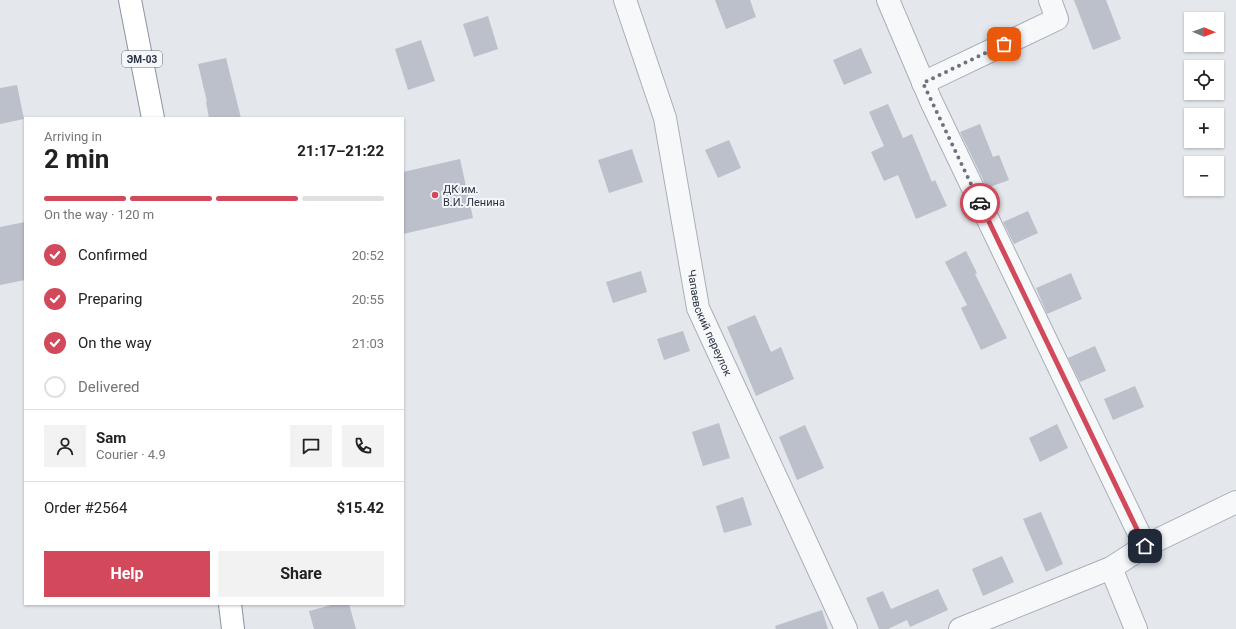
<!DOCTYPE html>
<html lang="en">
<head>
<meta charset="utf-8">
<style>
  :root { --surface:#fff; --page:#f2f2f2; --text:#222; --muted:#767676; --line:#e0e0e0; --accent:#d1495b }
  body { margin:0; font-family:Roboto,sans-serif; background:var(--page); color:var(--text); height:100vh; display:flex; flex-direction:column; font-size:15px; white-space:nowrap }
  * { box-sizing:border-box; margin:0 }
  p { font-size:13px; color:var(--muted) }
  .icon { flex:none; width:22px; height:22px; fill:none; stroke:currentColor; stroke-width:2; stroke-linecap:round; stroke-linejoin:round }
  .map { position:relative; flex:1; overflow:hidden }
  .details { position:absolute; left:24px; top:117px; width:380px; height:488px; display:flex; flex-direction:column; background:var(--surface); border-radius:0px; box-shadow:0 1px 3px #0004 }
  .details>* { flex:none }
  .needle { width:26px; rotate:91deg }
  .fabs { position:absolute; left:1184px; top:12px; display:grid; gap:8px }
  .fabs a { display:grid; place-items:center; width:40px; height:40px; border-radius:0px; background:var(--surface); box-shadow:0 1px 3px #0004; font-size:20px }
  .pin { position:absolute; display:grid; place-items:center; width:34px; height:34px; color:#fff; margin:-17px; border-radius:8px; box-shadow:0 2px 6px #0006 }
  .courier { position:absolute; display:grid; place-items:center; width:40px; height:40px; margin:-20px; border:3px solid #d1495b; border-radius:50%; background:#fff; color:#222; box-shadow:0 1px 5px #0007 }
  .headline em { font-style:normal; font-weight:700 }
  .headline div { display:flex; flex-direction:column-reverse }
  .headline { display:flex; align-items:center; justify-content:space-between; height:68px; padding:0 20px }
  h1 { font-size:26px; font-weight:700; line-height:30px }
  .bar { display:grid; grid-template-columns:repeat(4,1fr); gap:6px 4px; align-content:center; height:48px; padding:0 20px }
  .bar i { height:5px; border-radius:3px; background:var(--line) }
  .bar .on { background:var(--accent) }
  .bar p { grid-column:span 4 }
  .line { display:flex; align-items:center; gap:10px; padding:0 20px; border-top:1px solid var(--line) }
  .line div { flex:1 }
  .round { display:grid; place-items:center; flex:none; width:42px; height:42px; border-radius:0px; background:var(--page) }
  ol { padding:0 20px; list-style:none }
  li { display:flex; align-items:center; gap:12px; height:44px }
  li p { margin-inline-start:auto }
  li .icon { padding:4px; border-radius:50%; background:var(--accent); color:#fff; stroke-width:4 }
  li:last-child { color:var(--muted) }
  li i { width:22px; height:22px; border:2px solid var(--line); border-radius:50% }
  .action { display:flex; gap:8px; margin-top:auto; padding:8px 20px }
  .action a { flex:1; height:46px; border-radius:0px; background:var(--accent); color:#fff; font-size:16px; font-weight:700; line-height:46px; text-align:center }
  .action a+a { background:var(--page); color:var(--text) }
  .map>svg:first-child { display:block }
  .building { fill:#bbc0ca }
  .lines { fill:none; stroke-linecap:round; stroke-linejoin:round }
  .street-casing { stroke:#a9aeb7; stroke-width:24 }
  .highway-casing { stroke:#8b94a3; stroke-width:24 }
  .street { stroke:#f7f8fa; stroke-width:22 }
  .highway { stroke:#fff; stroke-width:22 }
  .done { stroke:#6c737f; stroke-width:4; stroke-dasharray:0 7.2 }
  .route { stroke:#d1495b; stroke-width:5 }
  .poi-dot { fill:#d1495b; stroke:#f4f6f9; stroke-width:1.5 }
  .labels { text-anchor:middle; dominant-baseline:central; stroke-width:4; stroke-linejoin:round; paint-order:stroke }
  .shield { fill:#f4f6f9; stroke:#676e7b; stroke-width:1 }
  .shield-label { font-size:10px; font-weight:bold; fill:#2b3445 }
  .poi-label { font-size:11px; fill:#2b3445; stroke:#f4f6f9; text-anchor:start }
  .street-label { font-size:11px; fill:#2b3445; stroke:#f4f6f9 }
</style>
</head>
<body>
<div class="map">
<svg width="1236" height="629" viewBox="0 0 1236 629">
  <rect width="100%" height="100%" fill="#e4e7ec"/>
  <!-- building -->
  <g class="building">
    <polygon points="715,0 750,0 756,17 726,29"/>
    <polygon points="1074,0 1106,0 1121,39 1093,50"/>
    <polygon points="488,16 498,49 474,57 463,24"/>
    <polygon points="421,40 435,81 408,90 395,49"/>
    <polygon points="861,48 872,73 844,85 833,60"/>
    <polygon points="226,58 241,118 209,118 206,102 207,102 198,64"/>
    <polygon points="17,85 24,119 0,124 0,88"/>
    <polygon points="888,104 903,138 912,134 932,182 935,180 947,206 916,219 898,175 884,181 871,152 884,146 869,112"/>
    <polygon points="980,124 993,157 999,155 1009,180 987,188 960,132"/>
    <polygon points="729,140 741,168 718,178 705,150"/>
    <polygon points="632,149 643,182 609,193 598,160"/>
    <polygon points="460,159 473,218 403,234 403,172"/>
    <polygon points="1028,211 1038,233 1014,244 1003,222"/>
    <polygon points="25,222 25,280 0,285 0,227"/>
    <polygon points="966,251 977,273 975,274 1007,338 981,350 961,308 967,305 945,262"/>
    <polygon points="641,271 647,292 613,303 606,282"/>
    <polygon points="1071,273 1082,299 1047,314 1036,288"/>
    <polygon points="755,315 771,352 781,347 794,379 756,396 727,327"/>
    <polygon points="683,331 690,351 664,360 657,339"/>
    <polygon points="1095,346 1106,371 1080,382 1068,358"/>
    <polygon points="1135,386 1144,407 1113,420 1104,399"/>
    <polygon points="719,423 730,458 703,466 692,432"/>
    <polygon points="1057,424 1068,448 1040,462 1029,438"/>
    <polygon points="805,425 824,468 797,480 779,437"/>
    <polygon points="743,497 752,525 724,533 716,506"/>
    <polygon points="1041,512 1063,564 1046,572 1023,519"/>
    <polygon points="1002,556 1014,582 983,596 972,569"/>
    <polygon points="938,589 948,610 910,627 907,620 888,629 879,629 866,598 883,591 891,609"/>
    <polygon points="335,604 349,604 356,629 314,629 309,611"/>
    <polygon points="822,610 828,629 776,629 775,626"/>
  </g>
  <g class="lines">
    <!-- street casing -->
    <g class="street-casing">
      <g id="street">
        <path id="s1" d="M625 0 665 118 698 308 846 629"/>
        <polyline points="888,0 931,101 1145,546"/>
        <polyline points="923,83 1057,19 1050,0"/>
        <polyline points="1111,568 1136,629"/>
        <polyline points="960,629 1111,568 1145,546 1236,502"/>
      </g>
    </g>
    <!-- highway casing -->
    <g class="highway-casing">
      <g id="highway">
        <polyline points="130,0 153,118"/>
        <polyline points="230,604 233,629"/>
      </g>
    </g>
    <!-- street -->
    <use href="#street" class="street"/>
    <!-- highway -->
    <use href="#highway" class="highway"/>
  </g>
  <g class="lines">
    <!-- done -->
    <polyline class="done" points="980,203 923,83 1004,44"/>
    <!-- route -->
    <polyline class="route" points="980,203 1145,546"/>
  </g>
  <!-- markers -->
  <circle class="poi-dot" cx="435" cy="195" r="4"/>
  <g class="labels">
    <!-- shield labels -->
    <rect class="shield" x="122" y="51" width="40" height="16" rx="3"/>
    <g class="shield-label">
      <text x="142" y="59">ЭМ-03</text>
    </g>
    <!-- poi labels -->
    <g class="poi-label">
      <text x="443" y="189">ДК им.<tspan x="443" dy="13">В.И. Ленина</tspan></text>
    </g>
    <!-- street labels -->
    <g class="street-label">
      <text stroke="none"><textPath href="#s1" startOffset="335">Чапаевский переулок</textPath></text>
    </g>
  </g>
</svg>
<div class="fabs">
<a><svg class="needle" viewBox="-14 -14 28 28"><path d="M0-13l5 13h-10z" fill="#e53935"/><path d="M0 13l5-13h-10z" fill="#767676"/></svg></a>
<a><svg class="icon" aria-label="locate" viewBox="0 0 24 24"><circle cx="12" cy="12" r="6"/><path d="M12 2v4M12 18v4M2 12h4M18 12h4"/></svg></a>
<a>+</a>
<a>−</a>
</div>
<div class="pin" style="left:1004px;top:44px;background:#ea580c"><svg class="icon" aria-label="bag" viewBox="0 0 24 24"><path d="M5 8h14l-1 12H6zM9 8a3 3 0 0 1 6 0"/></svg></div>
<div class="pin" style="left:1145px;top:546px;background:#1f2937"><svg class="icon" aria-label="home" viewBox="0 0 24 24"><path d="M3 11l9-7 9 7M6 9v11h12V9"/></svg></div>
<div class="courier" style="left:980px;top:203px"><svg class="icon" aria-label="car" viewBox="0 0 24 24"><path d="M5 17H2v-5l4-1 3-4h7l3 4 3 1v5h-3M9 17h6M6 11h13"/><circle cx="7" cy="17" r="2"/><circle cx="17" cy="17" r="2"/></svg></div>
<section class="details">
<div class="headline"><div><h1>2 min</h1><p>Arriving in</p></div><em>21:17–21:22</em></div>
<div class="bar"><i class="on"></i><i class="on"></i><i class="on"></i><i></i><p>On the way · 120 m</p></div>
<ol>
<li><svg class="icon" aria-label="check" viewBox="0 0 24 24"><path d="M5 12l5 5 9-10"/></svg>Confirmed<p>20:52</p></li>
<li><svg class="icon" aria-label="check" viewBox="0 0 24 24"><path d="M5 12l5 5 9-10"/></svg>Preparing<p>20:55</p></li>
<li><svg class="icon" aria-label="check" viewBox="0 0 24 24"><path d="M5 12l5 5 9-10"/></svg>On the way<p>21:03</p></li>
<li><i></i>Delivered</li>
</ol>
<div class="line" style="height:72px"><a class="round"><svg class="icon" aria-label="person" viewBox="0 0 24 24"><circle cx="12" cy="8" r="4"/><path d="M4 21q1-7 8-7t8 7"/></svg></a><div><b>Sam</b><p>Courier · 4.9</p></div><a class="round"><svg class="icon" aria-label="chat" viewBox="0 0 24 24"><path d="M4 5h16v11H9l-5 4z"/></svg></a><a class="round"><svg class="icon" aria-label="phone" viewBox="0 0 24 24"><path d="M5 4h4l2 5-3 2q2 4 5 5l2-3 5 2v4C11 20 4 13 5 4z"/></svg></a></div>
<div class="line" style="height:52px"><div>Order #2564</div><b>$15.42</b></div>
<div class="action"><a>Help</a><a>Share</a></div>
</section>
</div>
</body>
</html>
